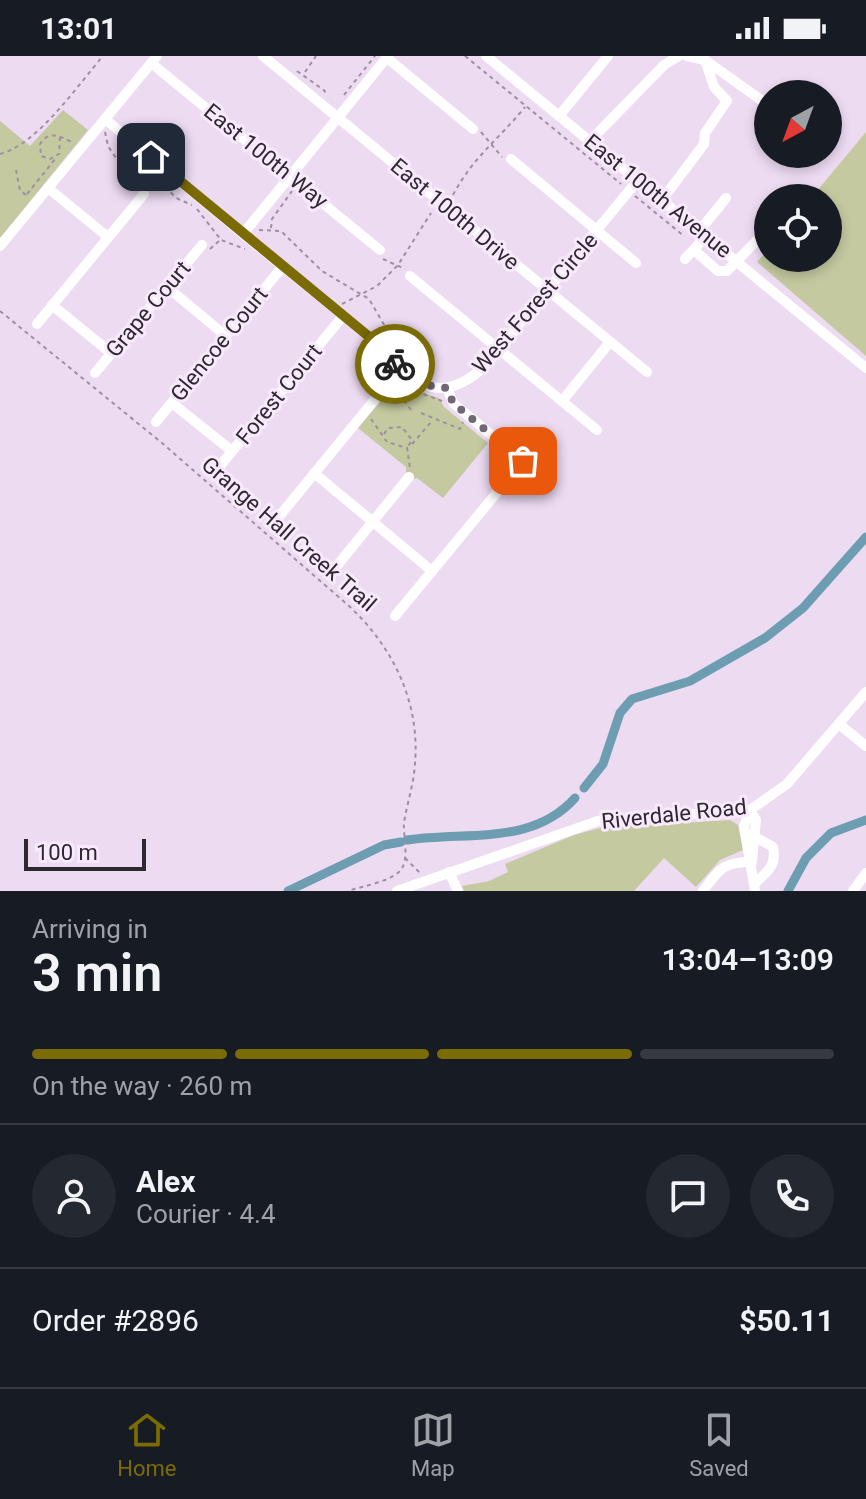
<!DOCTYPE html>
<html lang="en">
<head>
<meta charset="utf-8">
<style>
  :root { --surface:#171b24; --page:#242831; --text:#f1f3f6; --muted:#9ea1a6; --line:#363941; --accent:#7a6b04 }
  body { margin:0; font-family:Roboto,sans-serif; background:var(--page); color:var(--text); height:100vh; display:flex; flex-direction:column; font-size:30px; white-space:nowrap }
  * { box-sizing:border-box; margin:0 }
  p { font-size:26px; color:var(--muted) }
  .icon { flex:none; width:44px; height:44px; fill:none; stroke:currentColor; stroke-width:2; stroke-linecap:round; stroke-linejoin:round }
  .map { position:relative; height:835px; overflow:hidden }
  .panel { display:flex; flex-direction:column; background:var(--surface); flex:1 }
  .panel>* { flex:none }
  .needle { width:52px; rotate:221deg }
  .buttons { position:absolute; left:754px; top:24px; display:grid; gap:16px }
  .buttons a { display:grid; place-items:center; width:88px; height:88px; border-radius:50%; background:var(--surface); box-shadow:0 4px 12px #0003; font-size:40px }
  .scale { position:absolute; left:24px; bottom:20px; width:122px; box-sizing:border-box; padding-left:8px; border:4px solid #2f2831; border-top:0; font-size:22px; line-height:28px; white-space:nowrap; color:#2f2831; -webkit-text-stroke:6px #f8eafc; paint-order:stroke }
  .pin { position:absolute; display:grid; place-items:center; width:68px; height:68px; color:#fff; margin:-34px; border-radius:16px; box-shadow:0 4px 12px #0006 }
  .courier { position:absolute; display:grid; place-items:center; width:80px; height:80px; margin:-40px; border:6px solid #7a6b04; border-radius:50%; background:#fff; color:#222; box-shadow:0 2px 10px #0007 }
  .head em { font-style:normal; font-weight:600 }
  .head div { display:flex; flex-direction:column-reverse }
  .head { display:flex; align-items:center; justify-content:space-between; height:136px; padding:0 32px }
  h1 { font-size:52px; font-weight:600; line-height:60px }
  .bar { display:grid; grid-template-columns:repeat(4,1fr); gap:12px 8px; align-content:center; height:96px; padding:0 32px }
  .bar i { height:10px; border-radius:6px; background:var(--line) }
  .bar .on { background:var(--accent) }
  .bar p { grid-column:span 4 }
  .line { display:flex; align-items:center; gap:20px; padding:0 32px; border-top:2px solid var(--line) }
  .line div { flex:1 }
  .round { display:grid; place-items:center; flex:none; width:84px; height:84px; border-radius:42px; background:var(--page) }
  .status { display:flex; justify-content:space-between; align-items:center; height:56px; padding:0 40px; background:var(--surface); direction:ltr }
  .status svg { height:22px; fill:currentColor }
  .tab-bar { display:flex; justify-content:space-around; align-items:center; height:112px; border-top:2px solid var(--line); background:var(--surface); font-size:22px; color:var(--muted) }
  .tab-bar a { display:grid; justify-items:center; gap:4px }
  .tab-bar .on { color:var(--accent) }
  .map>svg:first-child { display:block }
  .green { fill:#c4c9a0 }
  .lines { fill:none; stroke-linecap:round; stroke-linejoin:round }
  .canal { stroke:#6d9db1; stroke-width:9 }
  .path { stroke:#9e90a1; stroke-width:2; stroke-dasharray:4 4; stroke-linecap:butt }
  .minor { stroke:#fff; stroke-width:10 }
  .done { stroke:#726775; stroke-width:8; stroke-dasharray:0 14.4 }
  .route { stroke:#7a6b04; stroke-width:10 }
  .labels { text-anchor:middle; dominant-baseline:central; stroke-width:6; stroke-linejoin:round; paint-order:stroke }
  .street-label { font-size:22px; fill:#2f2831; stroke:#f8eafc }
</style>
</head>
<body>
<div class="status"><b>13:01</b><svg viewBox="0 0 49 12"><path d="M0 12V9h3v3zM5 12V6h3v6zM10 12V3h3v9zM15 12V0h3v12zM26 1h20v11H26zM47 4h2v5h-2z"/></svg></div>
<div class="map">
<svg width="866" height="835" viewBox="0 0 866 835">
  <rect width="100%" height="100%" fill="#eddbf2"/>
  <!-- green -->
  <g class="green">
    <polygon points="63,54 88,74 0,182 0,65 30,90"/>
    <polygon points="866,76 866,300 757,206 768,193 768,202 828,202 828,142 811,142"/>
    <polygon points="395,328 439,342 444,351 488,387 443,442 417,422 413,423 406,416 406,411 358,372"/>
    <polygon points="730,764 738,769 743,794 720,804 696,831 664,802 634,835 464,835 462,830 489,825 508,816 505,808 574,779 600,772"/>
  </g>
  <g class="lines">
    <!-- canal -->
    <g class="canal">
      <polyline points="584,732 603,708 620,657 632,643 690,625 765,582 803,552 866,481"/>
      <path d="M407 784C467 775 532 790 575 742"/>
      <polyline points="288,835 384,789 401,786"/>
      <polyline points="788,835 806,802 831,777 866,764"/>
    </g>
    <!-- path -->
    <g class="path">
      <polyline points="465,0 621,128"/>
      <polyline points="297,15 325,35 323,39"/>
      <polyline points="305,16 316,0"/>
      <polyline points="344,39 375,0"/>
      <polyline points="105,76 108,90 122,111 151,119 178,143 192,149"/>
      <polyline points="481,76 502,101"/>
      <path d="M60 81 59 98 50 103 41 100 40 88C50 73 60 81 74 87"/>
      <path d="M0 98C37 89 78 29 103 0"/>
      <polyline points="16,114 20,134 28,141"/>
      <polyline points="150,120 150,132"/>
      <polyline points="27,138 56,102"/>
      <path d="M453 139C473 101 499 83 525 51"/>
      <polyline points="635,140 684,180"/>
      <polyline points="197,153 221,184 245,193"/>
      <polyline points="271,172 272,163 292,135"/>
      <polyline points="259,174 281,175 322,215 369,243 403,301"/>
      <polyline points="210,193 220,184"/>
      <polyline points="383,203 405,213"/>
      <polyline points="342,248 377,230 398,209 431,157"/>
      <path d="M0 255 162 387 349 550C393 591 420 646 415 707 414 728 407 747 404 767 403 781 410 804 400 815 389 826 363 830 348 835"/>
      <polyline points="475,305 483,297"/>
      <polyline points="411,354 400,339 398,329 442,345"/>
      <polyline points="421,357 460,373 463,366"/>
      <polyline points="371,363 387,386 407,392 410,412"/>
      <polyline points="384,378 388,372 402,371 412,384 407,392"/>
      <polyline points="412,388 433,364"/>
      <polyline points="405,802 420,817"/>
    </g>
    <!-- minor -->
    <g class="minor">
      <polyline points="263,0 647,316"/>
      <path d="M388 0 243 178 384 293C413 331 442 349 484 311L638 124"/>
      <polyline points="486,0 866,312"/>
      <polyline points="687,0 705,4 768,49"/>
      <polyline points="387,2 473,73"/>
      <polyline points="151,7 380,194"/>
      <polyline points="559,60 608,0"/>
      <polyline points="105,63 243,178"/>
      <polyline points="590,85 664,9 679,0"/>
      <polyline points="511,103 636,207"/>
      <polyline points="48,132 108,181"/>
      <polyline points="662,144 704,88 705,77 727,45 714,31 705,4"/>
      <polyline points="700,174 726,142"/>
      <polyline points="0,190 157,0"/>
      <polyline points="694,194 718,215 727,215 762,179"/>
      <polyline points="685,203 707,179"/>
      <polyline points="410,220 597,374"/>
      <polyline points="167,231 226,280"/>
      <polyline points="52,249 111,297"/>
      <polyline points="37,268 144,138"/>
      <polyline points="95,317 202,189"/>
      <polyline points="447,332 453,347 550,428"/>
      <polyline points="562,345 610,286"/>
      <polyline points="172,347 232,395"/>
      <polyline points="156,366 283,210"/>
      <polyline points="215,416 343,260"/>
      <polyline points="314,417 432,515"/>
      <polyline points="277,463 399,314"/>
      <polyline points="336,511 409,421"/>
      <polyline points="395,560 523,405"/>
      <polyline points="839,668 866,690"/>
      <polyline points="750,754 744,770 755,835"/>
      <polyline points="750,754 756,764 752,804"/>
      <polyline points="449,816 458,835"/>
      <path d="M754 828C767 816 777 810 773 791L757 782"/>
      <polyline points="397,835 598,765 750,754 787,728 866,636"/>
      <path d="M703 835C720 813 722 806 752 806"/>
      <polyline points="853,835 866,817"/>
    </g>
  </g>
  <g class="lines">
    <!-- done -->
    <polyline class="done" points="395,308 419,328 447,332 453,347 523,405"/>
    <!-- route -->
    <polyline class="route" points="151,101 384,293 395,308"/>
  </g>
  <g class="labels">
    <!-- street labels -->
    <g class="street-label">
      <text transform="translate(266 100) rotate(39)">East 100th Way</text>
      <text transform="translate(658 140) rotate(39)">East 100th Avenue</text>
      <text transform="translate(455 158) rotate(40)">East 100th Drive</text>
      <text transform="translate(535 247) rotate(-49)">West Forest Circle</text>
      <text transform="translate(148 253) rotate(-50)">Grape Court</text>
      <text transform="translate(219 288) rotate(-51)">Glencoe Court</text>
      <text transform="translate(279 338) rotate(-51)">Forest Court</text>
      <text transform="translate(289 478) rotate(41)">Grange Hall Creek Trail</text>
      <text transform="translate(674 758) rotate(-6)">Riverdale Road</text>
    </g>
  </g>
</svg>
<div class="buttons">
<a><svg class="needle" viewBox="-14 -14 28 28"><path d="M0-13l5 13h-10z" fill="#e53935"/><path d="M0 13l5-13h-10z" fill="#9ea1a6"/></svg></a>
<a><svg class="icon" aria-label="locate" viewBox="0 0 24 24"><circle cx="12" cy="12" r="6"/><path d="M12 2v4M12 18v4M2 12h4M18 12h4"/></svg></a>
</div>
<div class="scale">100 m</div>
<div class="pin" style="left:523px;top:405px;background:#ea580c"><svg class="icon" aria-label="bag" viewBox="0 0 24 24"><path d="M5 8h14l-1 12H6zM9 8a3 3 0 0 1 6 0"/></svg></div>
<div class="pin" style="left:151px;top:101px;background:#1f2937"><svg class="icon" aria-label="home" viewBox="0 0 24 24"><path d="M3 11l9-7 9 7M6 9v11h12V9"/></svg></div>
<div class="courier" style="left:395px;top:308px"><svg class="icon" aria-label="bike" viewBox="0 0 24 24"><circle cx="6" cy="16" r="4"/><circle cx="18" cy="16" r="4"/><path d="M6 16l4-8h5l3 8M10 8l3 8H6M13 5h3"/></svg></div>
</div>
<section class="panel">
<div class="head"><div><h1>3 min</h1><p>Arriving in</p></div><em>13:04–13:09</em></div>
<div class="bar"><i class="on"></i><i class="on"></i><i class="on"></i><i></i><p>On the way · 260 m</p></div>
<div class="line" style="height:144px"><a class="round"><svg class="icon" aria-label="person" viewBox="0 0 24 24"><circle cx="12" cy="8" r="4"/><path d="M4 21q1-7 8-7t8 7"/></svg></a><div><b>Alex</b><p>Courier · 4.4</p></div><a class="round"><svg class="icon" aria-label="chat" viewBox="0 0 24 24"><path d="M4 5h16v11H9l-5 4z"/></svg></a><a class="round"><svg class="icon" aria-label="phone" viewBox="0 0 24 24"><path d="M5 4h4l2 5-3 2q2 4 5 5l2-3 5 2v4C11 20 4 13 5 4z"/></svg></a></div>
<div class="line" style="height:104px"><div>Order #2896</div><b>$50.11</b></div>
</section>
<nav class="tab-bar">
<a class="on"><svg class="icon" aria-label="home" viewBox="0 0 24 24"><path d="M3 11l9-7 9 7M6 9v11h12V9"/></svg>Home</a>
<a><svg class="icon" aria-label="map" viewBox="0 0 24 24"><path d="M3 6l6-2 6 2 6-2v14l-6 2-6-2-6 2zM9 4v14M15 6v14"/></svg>Map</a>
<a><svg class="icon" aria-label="saved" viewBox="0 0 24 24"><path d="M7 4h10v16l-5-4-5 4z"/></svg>Saved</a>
</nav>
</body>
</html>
